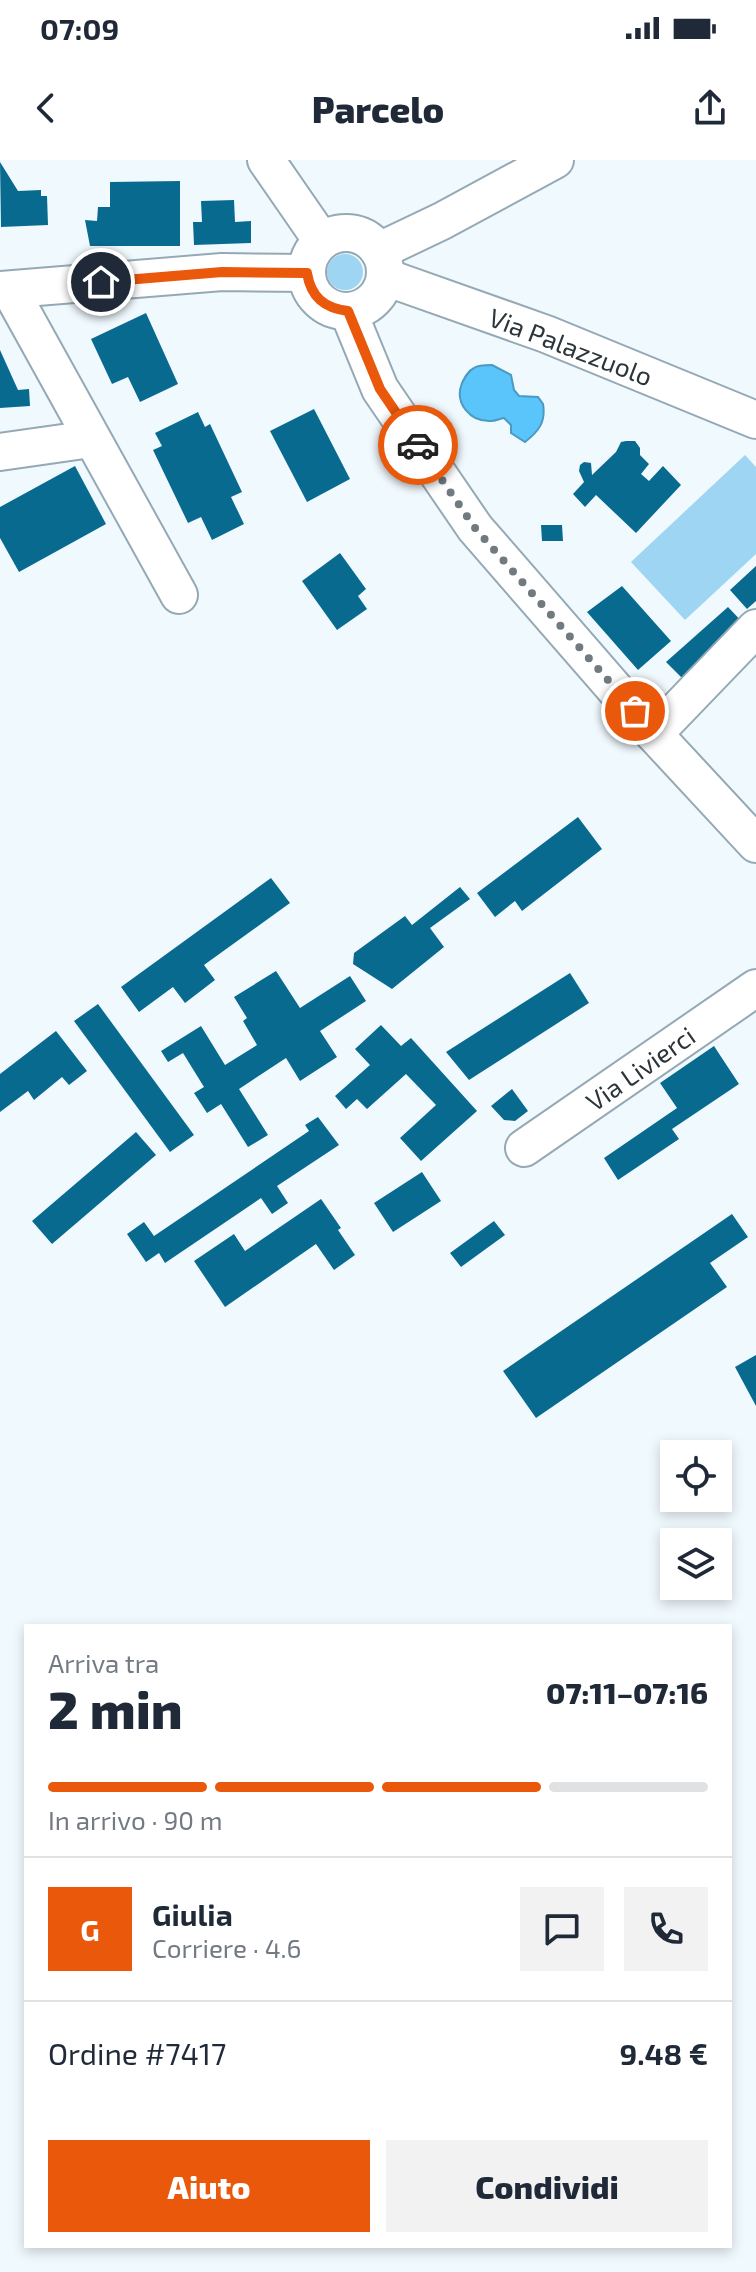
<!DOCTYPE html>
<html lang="it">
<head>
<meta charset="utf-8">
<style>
  :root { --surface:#fff; --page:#f2f2f3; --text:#1f2937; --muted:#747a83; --line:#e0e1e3; --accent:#ea580c }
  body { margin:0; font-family:"Exo 2",sans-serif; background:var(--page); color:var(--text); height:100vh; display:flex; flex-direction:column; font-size:30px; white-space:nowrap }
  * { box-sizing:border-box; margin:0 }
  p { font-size:26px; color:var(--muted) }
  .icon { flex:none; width:44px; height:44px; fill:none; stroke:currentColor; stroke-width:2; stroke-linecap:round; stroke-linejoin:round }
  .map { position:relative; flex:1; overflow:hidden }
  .details { position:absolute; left:24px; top:1464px; width:708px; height:624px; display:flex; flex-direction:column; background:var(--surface); border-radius:0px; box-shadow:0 4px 12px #0003 }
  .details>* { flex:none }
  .fabs { position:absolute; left:660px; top:1280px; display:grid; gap:16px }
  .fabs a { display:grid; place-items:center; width:72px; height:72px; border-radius:0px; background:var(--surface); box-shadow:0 4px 12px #0003; font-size:40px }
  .pin { position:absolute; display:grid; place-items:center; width:68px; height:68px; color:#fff; margin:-34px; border:4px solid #fff; border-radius:50%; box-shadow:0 2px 8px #0007 }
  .courier { position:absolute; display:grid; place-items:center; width:80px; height:80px; margin:-40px; border:6px solid #ea580c; border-radius:50%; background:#fff; color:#222; box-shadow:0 2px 10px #0007 }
  .headline em { font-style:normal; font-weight:800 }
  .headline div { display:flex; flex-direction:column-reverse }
  .headline { display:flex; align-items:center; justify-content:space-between; height:136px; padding:0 24px }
  h1 { font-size:52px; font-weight:800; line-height:60px }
  .bar { display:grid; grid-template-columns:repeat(4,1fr); gap:12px 8px; align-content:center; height:96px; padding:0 24px }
  .bar i { height:10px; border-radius:6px; background:var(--line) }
  .bar .on { background:var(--accent) }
  .bar p { grid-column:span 4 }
  .line { display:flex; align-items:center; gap:20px; padding:0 24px; border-top:2px solid var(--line) }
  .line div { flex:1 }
  .round { display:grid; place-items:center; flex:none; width:84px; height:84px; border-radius:0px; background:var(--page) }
  .action { display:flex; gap:16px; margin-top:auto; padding:16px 24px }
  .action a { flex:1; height:92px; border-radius:0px; background:var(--accent); color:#fff; font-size:32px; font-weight:800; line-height:92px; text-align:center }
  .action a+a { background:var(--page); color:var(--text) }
  .status { display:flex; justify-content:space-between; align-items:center; height:56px; padding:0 40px; background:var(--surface); direction:ltr }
  .status svg { height:22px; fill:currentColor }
  header { display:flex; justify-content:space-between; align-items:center; height:104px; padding:0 24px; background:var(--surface); font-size:36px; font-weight:800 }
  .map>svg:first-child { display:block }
  .green { fill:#9ed5f3 }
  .water { fill:#59c5fa; stroke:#4c9ac0; stroke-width:2 }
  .building { fill:#096a90 }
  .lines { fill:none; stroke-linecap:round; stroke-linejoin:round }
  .minor-casing { stroke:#95a9b5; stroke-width:40 }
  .minor { stroke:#fff; stroke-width:36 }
  .done { stroke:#717a7e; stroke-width:8; stroke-dasharray:0 14.4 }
  .route { stroke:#ea580c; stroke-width:10 }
  .labels { text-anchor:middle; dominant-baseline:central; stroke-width:8; stroke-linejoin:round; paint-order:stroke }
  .street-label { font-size:26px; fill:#2c3539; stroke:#fff }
</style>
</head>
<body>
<div class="status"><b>07:09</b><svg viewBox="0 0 49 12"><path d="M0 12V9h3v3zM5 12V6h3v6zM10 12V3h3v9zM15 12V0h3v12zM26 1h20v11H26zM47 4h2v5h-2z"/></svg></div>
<header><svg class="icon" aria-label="back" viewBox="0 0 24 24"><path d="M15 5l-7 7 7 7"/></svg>Parcelo<svg class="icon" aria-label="share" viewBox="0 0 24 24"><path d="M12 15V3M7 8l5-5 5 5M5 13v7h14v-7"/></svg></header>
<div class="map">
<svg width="756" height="2112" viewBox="0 0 756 2112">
  <rect width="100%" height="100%" fill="#f0f9fe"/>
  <!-- green -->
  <g class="green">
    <circle cx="345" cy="112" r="18"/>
    <polygon points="745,295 756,307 756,394 685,460 631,402"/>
  </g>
  <!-- water -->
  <path class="water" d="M492 205 511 215 514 230 519 236 538 237 543 244C546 262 539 271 525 282L511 273V265L504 258C499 259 495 261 491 261 470 262 454 243 462 223 465 217 468 211 474 208 478 205 486 205 492 205Z"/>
  <!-- building -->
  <g class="building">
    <polygon points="0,2 18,31 41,30 41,36 47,36 48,65 1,67"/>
    <polygon points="180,21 180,86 90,86 85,60 97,61 98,47 110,47 110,22"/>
    <polygon points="234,40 235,62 251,61 251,83 194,85 193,62 202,62 201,41"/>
    <polygon points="146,153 178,224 140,242 128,217 112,224 91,179"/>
    <polygon points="0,190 18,230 29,229 30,246 0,248"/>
    <polygon points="314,249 350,319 307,342 270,271"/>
    <polygon points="198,252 205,267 210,264 242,332 231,337 244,364 212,380 201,357 188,363 153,290 162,286 155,273"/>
    <polygon points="626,281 635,281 640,288 640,295 649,304 641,314 649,321 663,306 681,325 636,373 596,335 585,347 573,334 584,322 579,311 580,305 584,302 591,303 592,315 616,292 621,282"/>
    <polygon points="75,306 106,364 19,412 0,378 0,347"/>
    <polygon points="541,365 562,365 563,381 542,381"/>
    <polygon points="340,393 366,429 358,436 367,449 337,470 302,421"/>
    <polygon points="756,406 756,441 747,449 730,430"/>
    <polygon points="622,426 671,481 638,510 587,452"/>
    <polygon points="728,447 747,467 686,522 666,502"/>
    <polygon points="578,657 602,689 522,751 515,741 495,757 477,733"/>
    <polygon points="271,718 290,743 204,805 215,820 185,843 173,827 139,852 121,827"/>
    <polygon points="460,727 470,739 430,768 444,787 392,829 353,804 354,793 405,756 412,765"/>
    <polygon points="276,811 300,848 350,816 366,841 320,871 337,897 300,921 286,898 239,929 268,975 248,987 221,944 207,953 194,933 204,927 183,893 168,902 161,891 201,866 225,905 257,885 243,861 247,858 234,837"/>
    <polygon points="570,813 589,843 469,920 446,892"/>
    <polygon points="98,844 194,975 170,992 74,861"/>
    <polygon points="381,865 401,886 411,878 477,951 421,1001 400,978 436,945 406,914 367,949 357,939 346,949 335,936 370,905 355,889"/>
    <polygon points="56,871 87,911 69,925 62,917 34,940 28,931 0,952 0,914"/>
    <polygon points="714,886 739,924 672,969 679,979 618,1020 604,998 677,948 660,923"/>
    <polygon points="512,929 528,951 515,961 504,960 491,946"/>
    <polygon points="318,957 339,985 277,1026 288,1043 272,1054 261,1038 165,1103 159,1093 146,1102 127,1074 144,1062 154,1076 309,971 305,965"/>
    <polygon points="136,972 156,995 52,1084 32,1061"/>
    <polygon points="422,1012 441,1041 393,1072 374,1043"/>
    <polygon points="321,1039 341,1068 338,1070 355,1095 334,1110 316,1084 225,1147 194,1101 234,1074 245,1091"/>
    <polygon points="732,1054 748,1077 710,1103 727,1127 536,1258 503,1211"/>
    <polygon points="494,1061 505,1075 461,1107 450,1093"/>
    <polygon points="756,1195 756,1246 735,1207"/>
  </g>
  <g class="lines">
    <!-- minor casing -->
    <g class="minor-casing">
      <g id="minor">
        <polyline points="266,0 322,81"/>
        <circle cx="346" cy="112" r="39"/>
        <polyline points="379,91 442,61 555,0"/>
        <polyline points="385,117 546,174 756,260"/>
        <polyline points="0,130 222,112 307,113"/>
        <polyline points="10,130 179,435"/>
        <polyline points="348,151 380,229 475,368 654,574 756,684"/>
        <polyline points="0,292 91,279"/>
        <polyline points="654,574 756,468"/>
        <polyline points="524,988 756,828"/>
      </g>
    </g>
    <!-- minor -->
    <use href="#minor" class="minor"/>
  </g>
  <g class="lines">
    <!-- done -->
    <polyline class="done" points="418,285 475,368 635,551"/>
    <!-- route -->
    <path class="route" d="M101 122 222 112 307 113C311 137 324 148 348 151L380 229 418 285"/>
  </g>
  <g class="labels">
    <!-- street labels -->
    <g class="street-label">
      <text transform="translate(571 186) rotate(21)">Via Palazzuolo</text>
      <text transform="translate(640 908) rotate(-35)">Via Livierci</text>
    </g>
  </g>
</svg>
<div class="fabs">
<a><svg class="icon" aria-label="locate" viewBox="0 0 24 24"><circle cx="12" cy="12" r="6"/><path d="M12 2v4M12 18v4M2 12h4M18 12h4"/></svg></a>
<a><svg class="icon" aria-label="layers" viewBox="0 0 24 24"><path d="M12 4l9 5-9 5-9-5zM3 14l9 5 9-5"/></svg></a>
</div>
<div class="pin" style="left:635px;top:551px;background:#ea580c"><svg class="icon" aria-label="bag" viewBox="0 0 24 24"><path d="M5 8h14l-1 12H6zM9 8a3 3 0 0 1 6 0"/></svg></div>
<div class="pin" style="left:101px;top:122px;background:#1f2937"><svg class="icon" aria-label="home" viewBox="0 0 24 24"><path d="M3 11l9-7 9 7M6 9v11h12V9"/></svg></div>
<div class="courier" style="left:418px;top:285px"><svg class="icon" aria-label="car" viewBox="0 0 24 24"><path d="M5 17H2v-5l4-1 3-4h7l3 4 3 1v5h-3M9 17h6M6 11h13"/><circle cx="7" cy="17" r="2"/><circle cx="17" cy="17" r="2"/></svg></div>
<section class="details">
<div class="headline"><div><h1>2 min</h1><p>Arriva tra</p></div><em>07:11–07:16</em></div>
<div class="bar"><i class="on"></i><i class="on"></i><i class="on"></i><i></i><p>In arrivo · 90 m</p></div>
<div class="line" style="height:144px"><b class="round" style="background:var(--accent);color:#fff">G</b><div><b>Giulia</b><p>Corriere · 4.6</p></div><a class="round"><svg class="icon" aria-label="chat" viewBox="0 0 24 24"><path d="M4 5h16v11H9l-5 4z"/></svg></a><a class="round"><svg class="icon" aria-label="phone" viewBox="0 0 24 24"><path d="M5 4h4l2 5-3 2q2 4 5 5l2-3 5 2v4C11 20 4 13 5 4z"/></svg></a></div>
<div class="line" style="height:104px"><div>Ordine #7417</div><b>9.48 €</b></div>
<div class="action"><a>Aiuto</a><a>Condividi</a></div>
</section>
</div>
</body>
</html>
